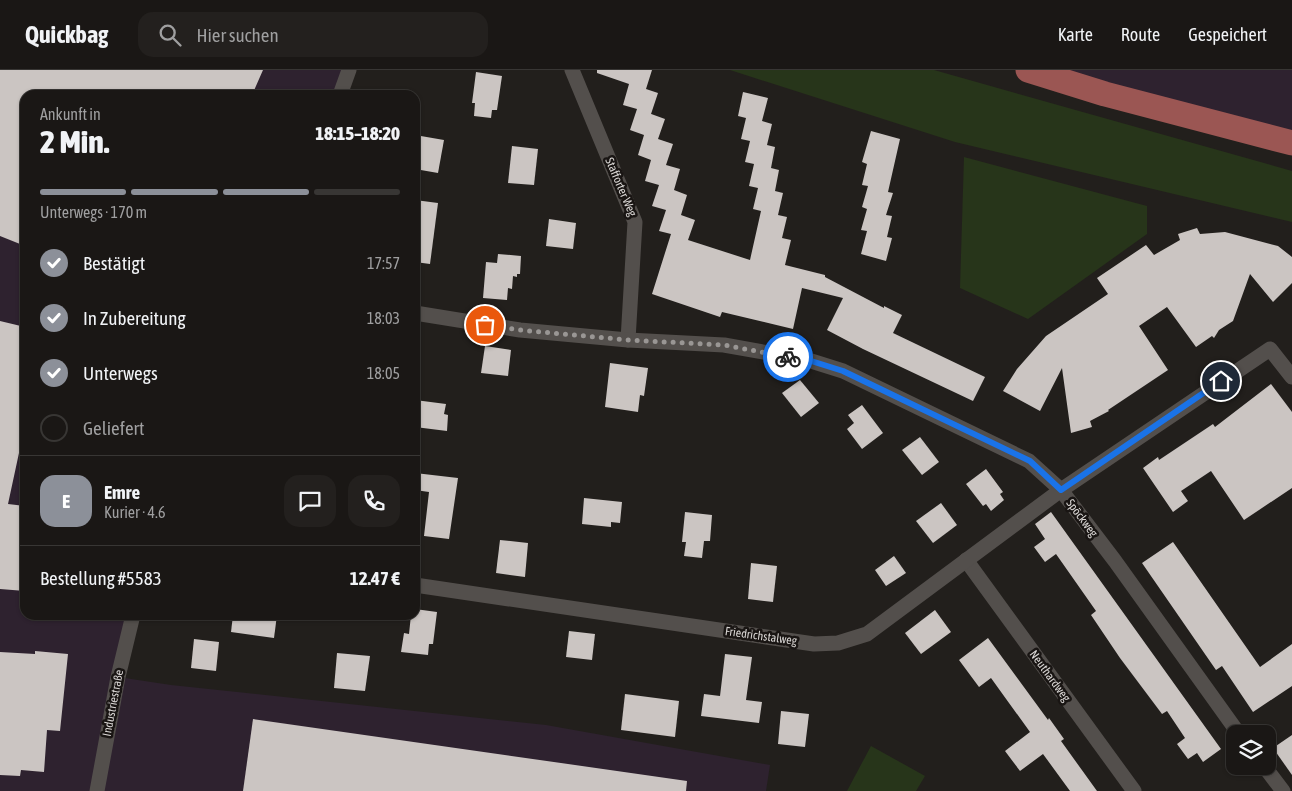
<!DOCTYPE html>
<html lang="de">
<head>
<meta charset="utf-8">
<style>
  :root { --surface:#1a1715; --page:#23201e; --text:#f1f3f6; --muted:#9f9fa0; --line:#383634; --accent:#8c9099 }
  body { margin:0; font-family:"Asap Condensed",sans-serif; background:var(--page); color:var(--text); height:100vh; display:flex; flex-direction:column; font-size:19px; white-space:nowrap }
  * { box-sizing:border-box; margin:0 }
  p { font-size:16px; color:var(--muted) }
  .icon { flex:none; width:28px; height:28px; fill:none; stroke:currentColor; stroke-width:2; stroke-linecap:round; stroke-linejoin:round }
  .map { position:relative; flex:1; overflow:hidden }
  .sheet { position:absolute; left:20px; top:20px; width:400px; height:530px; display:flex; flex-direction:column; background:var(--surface); border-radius:15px; box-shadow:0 1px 4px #0004,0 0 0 1px var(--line) }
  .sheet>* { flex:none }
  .buttons { position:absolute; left:1226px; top:655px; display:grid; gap:10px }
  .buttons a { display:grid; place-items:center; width:50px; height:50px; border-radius:10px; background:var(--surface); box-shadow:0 1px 4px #0004,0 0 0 1px var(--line); font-size:25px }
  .pin { position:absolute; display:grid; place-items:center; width:42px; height:42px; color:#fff; margin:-21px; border:2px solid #fff; border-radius:50%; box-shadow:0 1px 5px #0007 }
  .courier { position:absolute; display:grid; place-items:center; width:50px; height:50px; margin:-25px; border:4px solid #1a73e8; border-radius:50%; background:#fff; color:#222; box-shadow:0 1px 6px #0007 }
  .overview em { font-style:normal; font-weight:800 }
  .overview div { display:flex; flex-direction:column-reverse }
  .overview { display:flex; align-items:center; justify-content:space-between; height:85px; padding:0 20px }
  h1 { font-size:32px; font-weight:800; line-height:38px }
  .bar { display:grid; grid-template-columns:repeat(4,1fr); gap:8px 5px; align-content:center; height:60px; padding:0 20px }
  .bar i { height:6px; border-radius:4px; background:var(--line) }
  .bar .current { background:var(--accent) }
  .bar p { grid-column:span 4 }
  .line { display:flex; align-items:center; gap:12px; padding:0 20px; border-top:1px solid var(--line) }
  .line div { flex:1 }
  .round { display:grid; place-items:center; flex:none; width:52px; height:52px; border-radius:15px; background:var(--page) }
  ol { padding:0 20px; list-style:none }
  li { display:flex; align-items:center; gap:15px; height:55px }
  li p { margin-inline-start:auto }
  li .icon { padding:5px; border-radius:50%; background:var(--accent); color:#fff; stroke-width:4 }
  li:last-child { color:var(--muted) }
  li i { width:28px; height:28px; border:2px solid var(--line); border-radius:50% }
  header { display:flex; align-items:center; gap:30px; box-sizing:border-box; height:70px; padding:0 25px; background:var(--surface); border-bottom:1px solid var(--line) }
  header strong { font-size:24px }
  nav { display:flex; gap:28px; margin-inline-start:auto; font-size:18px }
  .search { width:350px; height:45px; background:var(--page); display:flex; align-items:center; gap:12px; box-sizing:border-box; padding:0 18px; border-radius:15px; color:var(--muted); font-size:19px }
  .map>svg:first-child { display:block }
  .industrial { fill:#2e222f }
  .green { fill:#27351a }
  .building { fill:#cbc5c2 }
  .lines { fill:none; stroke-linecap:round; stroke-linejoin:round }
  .street { stroke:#534f4c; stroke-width:15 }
  .primary { stroke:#9b5653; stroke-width:25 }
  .done { stroke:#999694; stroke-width:5; stroke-dasharray:0 9 }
  .route { stroke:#1a73e8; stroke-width:6 }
  .labels { text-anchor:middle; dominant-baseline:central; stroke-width:5; stroke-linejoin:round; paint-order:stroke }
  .street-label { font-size:12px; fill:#d9d6d4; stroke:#191513 }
</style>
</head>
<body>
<header>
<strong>Quickbag</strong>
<div class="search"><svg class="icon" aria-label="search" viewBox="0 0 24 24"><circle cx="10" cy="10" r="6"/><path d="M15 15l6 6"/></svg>Hier suchen</div>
<nav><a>Karte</a><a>Route</a><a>Gespeichert</a></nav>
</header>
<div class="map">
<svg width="1292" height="721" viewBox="0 0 1292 721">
  <rect width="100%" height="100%" fill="#221f1c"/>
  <!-- industrial -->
  <g class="industrial">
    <polygon points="0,0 349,0 340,25 25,25 25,545 133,545 118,607 171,615 546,655 770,695 766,721 0,721"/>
    <polygon points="1028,0 1292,0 1292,73"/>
  </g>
  <!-- green -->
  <g class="green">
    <polygon points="730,0 934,0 1292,101 1292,152 955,72"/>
    <polygon points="964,87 1147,136 1147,164 1028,249 960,218"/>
    <polygon points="871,676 925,706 916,721 847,721"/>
  </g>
  <!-- building -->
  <g class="building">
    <polygon points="0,0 263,0 252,25 25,25 25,176 0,166"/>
    <polygon points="597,0 652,0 646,19 658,23 651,44 643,41 665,49 658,69 673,74 666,95 680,99 674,120 687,125 681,145 695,150 688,170 750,190 761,141 753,139 758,118 749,116 754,94 745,92 750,71 741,69 746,48 738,46 743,22 768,28 762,51 772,54 767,75 775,77 771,98 779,100 775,121 783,123 778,145 787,147 782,168 791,170 785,195 825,205 825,207 884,238 884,236 902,245 893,263 985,307 973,331 863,279 827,260 843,228 802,218 793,259 722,242 720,247 652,224 671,164 659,161 666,140 652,136 659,115 645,111 651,90 638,85 644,65 630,60 637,39 623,35 629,14 597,3"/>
    <polygon points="476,2 502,6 497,40 492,40 491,48 474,46 475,33 472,33"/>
    <polygon points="871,61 900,69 888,122 893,123 886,145 892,146 887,167 892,168 886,191 861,184 867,161 861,160 867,139 862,137 868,116 862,115 867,94 862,92"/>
    <polygon points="415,65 444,70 438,103 415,99"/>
    <polygon points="512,76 538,79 534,115 508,113"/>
    <polygon points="415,130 438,133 430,194 415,192"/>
    <polygon points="549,149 576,153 573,179 546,176"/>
    <polygon points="1197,158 1200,164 1225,162 1278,176 1292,187 1292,213 1273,232 1250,204 1233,251 1219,260 1214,268 1212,266 1196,277 1167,237 1139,256 1168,300 1108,340 1109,341 1090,351 1092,357 1071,363 1062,298 1040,341 1003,321 1017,299 1046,266 1108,224 1097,208 1146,175 1154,185 1180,170 1178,164"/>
    <polygon points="498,184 521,186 520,204 517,204 517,207 513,206 512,219 508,218 507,230 483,228 486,192 497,193"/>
    <polygon points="0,251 25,257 25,370 22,369 8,434 25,436 25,521 0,519"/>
    <polygon points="485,276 511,280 508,306 481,303"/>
    <polygon points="610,293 648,298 644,326 640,325 638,342 605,337"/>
    <polygon points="800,310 819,333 801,347 782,323"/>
    <polygon points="1271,314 1292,342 1292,418 1244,450 1211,401 1181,421 1188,431 1173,442 1143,398 1158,387 1159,390 1213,354 1215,357"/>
    <polygon points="415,330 446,334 444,344 448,345 447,361 415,357"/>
    <polygon points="862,335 883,363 862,379 847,359 854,353 848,345"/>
    <polygon points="920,367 939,392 922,405 902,380"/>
    <polygon points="986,399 1003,422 1000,424 1004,430 991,441 986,434 983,436 966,414"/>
    <polygon points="415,403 458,408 449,469 424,466 429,422 415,420"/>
    <polygon points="584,428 622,432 620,453 611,452 611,457 582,454"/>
    <polygon points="941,433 957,455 933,473 916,451"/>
    <polygon points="685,442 712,445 710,471 704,471 702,488 684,486 686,472 682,472"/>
    <polygon points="1051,442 1221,679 1203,692 1197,683 1188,689 1177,674 1185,668 1167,641 1162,644 1120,588 1091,545 1096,541 1056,484 1045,492 1034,477 1045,469 1035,454"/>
    <polygon points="500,470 528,473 525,507 496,503"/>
    <polygon points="1173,472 1260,597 1292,574 1292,616 1253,642 1222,596 1216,600 1142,493"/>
    <polygon points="894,486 906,503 886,516 875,500"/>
    <polygon points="751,493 777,496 773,532 748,529"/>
    <polygon points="415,539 437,542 433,574 429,574 428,585 401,582 404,563 409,564 411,545 415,545"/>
    <polygon points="935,540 951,562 921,584 905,563"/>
    <polygon points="233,545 277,545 274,568 231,562"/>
    <polygon points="569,561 595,564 592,590 566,587"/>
    <polygon points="988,568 1048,650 1049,648 1064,669 1061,671 1097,721 1070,721 1043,684 1020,701 1005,681 1030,662 991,608 979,617 959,590"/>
    <polygon points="194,569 219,572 216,601 191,598"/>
    <polygon points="35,581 68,584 60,661 47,660 44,702 21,700 20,706 0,705 0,582 35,584"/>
    <polygon points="337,583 370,586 365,621 334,618"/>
    <polygon points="725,584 752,587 746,630 762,632 759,653 701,646 704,624 720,626"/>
    <polygon points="625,624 679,631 675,667 621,660"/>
    <polygon points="781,641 809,644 805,677 778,674"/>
    <polygon points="253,649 687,711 686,721 243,721"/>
    <polygon points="1292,665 1292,705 1273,678"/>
  </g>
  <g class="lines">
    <!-- street -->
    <g class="street">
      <polyline points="572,0 635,152 628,270"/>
      <polyline points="340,25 349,0"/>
      <polyline points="415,243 520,260 628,270 724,275 808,290 843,301 1029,391 1061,420 1115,491 1239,664"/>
      <polyline points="966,490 1134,721"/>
      <polyline points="415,515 814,574 838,573 867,564 1061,420 1270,279 1292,307"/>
      <polyline points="1264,696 1283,721"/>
      <polyline points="97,721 118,607 133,545"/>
    </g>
    <!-- primary -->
    <polyline class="primary" points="1028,0 1105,24 1292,73"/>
  </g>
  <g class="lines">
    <!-- done -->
    <polyline class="done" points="485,255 520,260 628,270 724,275 788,287"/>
    <!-- route -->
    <polyline class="route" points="788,287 808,290 843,301 1030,391 1061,420 1221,311"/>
  </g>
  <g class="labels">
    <!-- street labels -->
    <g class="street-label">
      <text transform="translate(621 117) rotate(67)">Stafforter Weg</text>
      <text transform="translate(1082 448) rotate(53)">Spöckweg</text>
      <text transform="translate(761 566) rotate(8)">Friedrichstalweg</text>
      <text transform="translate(1050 606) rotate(54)">Neuthardweg</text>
      <text transform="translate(113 633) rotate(-79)">Industriestraße</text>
    </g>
  </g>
</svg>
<div class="buttons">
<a><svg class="icon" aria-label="layers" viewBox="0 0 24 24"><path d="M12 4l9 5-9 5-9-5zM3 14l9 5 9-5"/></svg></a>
</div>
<div class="pin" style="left:485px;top:255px;background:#ea580c"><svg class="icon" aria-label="bag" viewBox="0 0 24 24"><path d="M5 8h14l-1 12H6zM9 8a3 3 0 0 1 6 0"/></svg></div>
<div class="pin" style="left:1221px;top:311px;background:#1f2937"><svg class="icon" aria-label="home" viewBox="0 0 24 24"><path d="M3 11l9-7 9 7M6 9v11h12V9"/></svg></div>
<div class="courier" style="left:788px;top:287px"><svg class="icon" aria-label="bike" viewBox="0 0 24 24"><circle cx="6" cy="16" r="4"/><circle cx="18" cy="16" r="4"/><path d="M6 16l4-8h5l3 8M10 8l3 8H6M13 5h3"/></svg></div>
<section class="sheet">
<div class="overview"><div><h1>2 Min.</h1><p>Ankunft in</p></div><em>18:15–18:20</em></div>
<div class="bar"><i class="current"></i><i class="current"></i><i class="current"></i><i></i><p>Unterwegs · 170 m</p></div>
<ol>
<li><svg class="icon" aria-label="check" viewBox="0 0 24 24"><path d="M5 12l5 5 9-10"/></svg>Bestätigt<p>17:57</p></li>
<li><svg class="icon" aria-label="check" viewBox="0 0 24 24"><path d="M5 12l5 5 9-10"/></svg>In Zubereitung<p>18:03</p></li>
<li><svg class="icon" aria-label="check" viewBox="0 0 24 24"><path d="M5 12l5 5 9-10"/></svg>Unterwegs<p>18:05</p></li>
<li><i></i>Geliefert</li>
</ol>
<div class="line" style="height:90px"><b class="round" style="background:var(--accent);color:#fff">E</b><div><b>Emre</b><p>Kurier · 4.6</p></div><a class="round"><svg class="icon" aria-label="chat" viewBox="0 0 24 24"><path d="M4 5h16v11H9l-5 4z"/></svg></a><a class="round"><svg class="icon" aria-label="phone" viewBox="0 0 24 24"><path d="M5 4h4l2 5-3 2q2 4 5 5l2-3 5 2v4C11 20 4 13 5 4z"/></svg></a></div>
<div class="line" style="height:65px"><div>Bestellung #5583</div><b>12.47 €</b></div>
</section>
</div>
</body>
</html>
